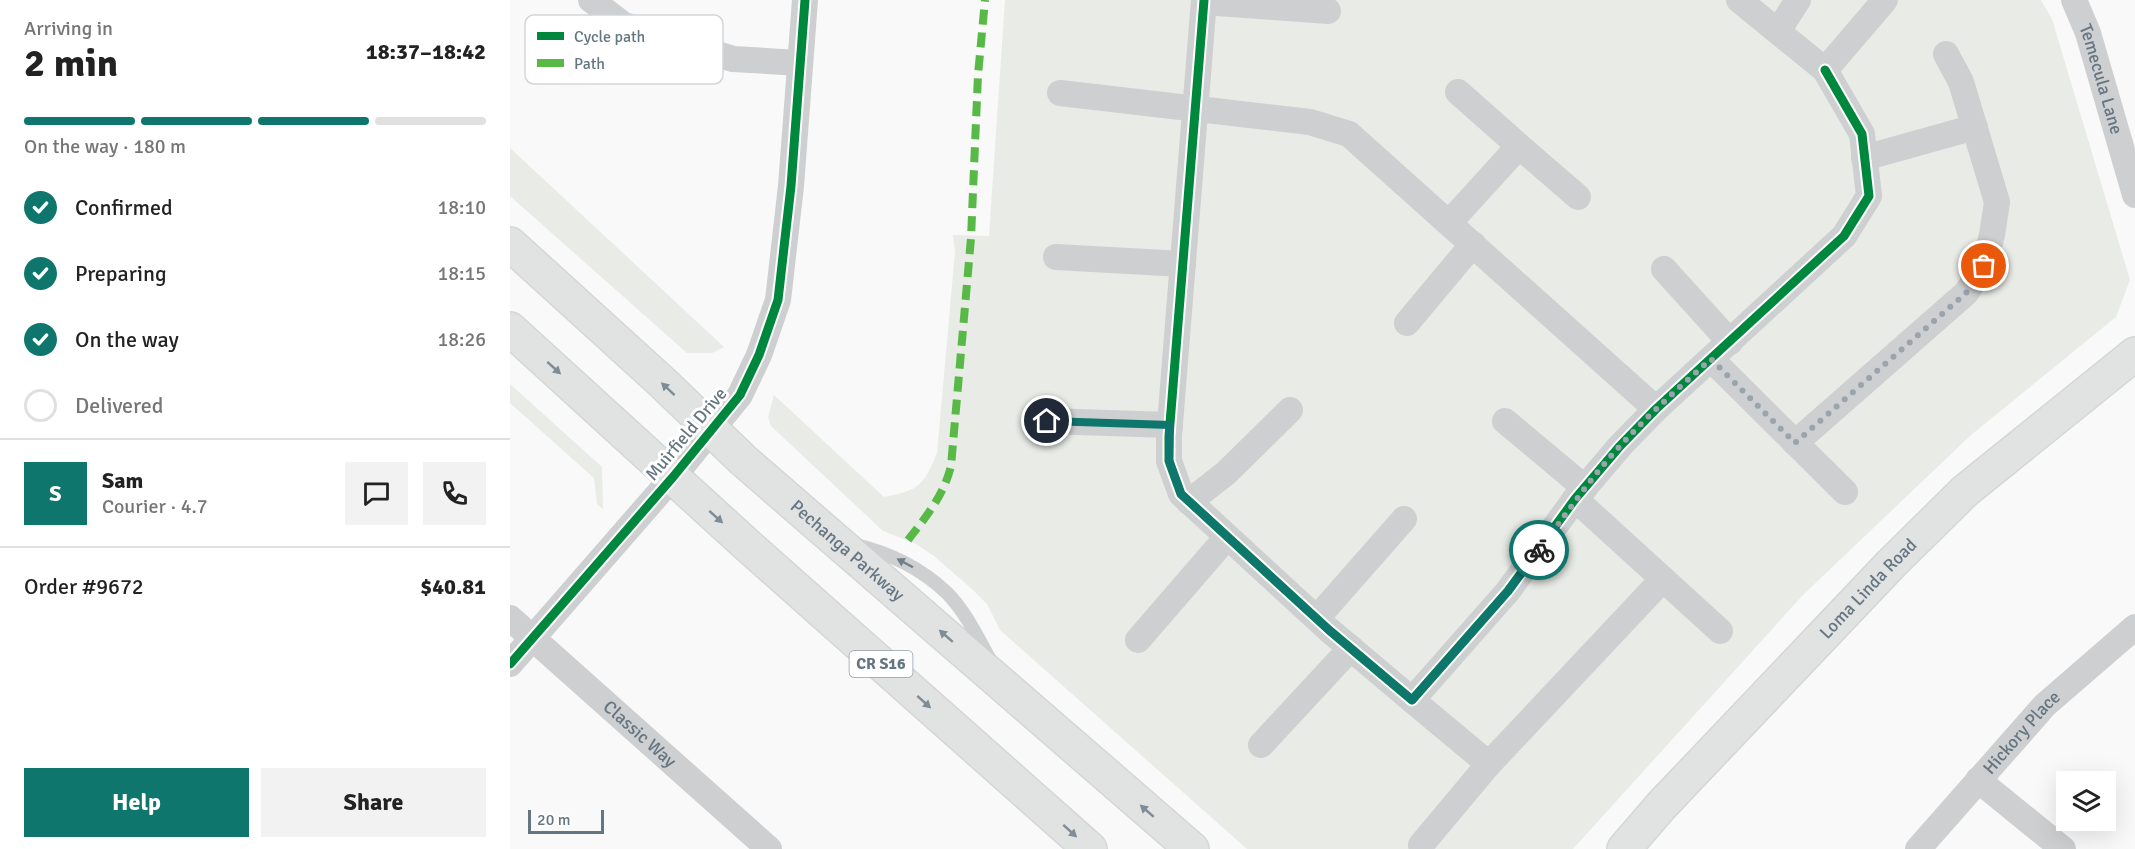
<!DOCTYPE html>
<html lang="en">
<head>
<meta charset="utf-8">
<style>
  :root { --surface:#fff; --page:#f2f2f2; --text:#222; --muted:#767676; --line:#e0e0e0; --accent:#0f766e }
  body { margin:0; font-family:Signika,sans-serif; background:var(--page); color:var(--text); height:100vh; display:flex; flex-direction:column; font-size:22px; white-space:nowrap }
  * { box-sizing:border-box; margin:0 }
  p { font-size:20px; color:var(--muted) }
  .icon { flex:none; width:33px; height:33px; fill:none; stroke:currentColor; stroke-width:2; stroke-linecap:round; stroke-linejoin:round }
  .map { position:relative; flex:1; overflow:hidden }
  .sheet { display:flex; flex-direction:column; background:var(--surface); width:510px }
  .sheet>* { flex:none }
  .buttons { position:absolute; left:1546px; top:771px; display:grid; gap:12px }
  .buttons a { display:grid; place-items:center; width:60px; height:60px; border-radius:0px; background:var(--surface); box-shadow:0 6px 24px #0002; font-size:30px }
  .scale { position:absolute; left:18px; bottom:15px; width:76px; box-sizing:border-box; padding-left:6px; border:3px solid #657683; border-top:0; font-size:16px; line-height:21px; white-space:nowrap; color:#657683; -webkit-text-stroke:4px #fff; paint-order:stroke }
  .pin { position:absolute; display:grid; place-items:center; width:51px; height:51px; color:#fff; margin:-26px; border:3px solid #fff; border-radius:50%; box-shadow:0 2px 6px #0007 }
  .courier { position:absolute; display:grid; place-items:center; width:60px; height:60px; margin:-30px; border:4px solid #0f766e; border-radius:50%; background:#fff; color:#222; box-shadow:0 2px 8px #0007 }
  .overview em { font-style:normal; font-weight:700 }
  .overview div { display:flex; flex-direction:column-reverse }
  .overview { display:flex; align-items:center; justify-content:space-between; height:102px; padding:0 24px }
  h1 { font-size:39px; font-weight:700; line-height:45px }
  .bar { display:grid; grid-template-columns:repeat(4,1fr); gap:9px 6px; align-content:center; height:72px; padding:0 24px }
  .bar i { height:8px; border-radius:4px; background:var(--line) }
  .bar .active { background:var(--accent) }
  .bar p { grid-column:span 4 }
  .line { display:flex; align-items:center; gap:15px; padding:0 24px; border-top:2px solid var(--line) }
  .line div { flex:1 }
  .round { display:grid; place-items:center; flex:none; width:63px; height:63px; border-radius:0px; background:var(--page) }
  ol { padding:0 24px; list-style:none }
  li { display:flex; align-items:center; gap:18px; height:66px }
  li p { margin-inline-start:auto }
  li .icon { padding:6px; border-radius:50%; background:var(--accent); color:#fff; stroke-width:4 }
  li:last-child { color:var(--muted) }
  li i { width:33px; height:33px; border:3px solid var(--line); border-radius:50% }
  .cta { display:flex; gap:12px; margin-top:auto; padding:12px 24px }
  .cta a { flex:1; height:69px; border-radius:0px; background:var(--accent); color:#fff; font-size:24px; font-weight:700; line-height:69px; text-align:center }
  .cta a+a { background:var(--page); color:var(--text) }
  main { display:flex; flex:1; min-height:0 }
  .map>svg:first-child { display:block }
  .green { fill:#e8ebe6 }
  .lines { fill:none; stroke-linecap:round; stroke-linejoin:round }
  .secondary-casing { stroke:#d5d6d7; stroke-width:36 }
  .primary-casing { stroke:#d5d6d7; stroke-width:36 }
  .lane { stroke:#cecfd0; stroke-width:14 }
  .street { stroke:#cecfd0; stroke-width:26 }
  .secondary { stroke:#e1e2e2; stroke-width:33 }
  .primary { stroke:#e1e2e2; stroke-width:33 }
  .quiet { stroke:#58b947; stroke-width:8; stroke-dasharray:15 8; stroke-linecap:butt }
  .cycleway-casing { stroke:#fff; stroke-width:13 }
  .cycleway { stroke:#00873e; stroke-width:9 }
  .oneway { fill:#7e8c96 }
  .oneway2 { fill:#707f8b }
  .done { stroke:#99a4ac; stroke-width:6; stroke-dasharray:0 10.8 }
  .route { stroke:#0f766e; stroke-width:8 }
  .labels { text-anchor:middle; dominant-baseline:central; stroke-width:6; stroke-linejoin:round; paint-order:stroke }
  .shield { fill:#fff; stroke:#939fa8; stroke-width:1.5 }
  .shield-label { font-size:16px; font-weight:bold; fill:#657683 }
  .street-label { font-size:18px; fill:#657683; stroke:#fff }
  .key { fill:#fff; stroke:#d1d6da; stroke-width:1.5 }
  .key-label { font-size:16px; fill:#657683 }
</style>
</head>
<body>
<main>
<section class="sheet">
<div class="overview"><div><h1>2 min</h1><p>Arriving in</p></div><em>18:37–18:42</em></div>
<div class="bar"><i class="active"></i><i class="active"></i><i class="active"></i><i></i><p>On the way · 180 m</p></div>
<ol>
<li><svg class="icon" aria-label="check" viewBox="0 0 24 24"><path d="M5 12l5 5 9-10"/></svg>Confirmed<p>18:10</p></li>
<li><svg class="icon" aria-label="check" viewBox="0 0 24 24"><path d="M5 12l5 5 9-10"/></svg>Preparing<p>18:15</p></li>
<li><svg class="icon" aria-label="check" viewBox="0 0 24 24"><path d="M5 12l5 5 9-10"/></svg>On the way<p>18:26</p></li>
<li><i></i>Delivered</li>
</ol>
<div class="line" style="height:108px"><b class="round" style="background:var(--accent);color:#fff">S</b><div><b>Sam</b><p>Courier · 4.7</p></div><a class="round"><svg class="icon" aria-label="chat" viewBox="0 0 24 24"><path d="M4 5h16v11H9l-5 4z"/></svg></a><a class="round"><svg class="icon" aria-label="phone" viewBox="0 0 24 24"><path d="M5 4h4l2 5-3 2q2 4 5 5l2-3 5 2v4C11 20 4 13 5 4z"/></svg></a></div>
<div class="line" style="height:78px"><div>Order #9672</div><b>$40.81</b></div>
<div class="cta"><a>Help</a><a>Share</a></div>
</section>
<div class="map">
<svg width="1625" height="849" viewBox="0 0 1625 849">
  <rect width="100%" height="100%" fill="#f9f9f9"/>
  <!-- green -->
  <g class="green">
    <path d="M495 0H1531L1542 19 1620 280 1606 317 1461 435 1293 595 1063 849H737L490 630 477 604 463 590 424 556 406 544 373 531 261 426 258 417 264 395 374 497C410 490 413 486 427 453L445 252 443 235 479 236Z"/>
    <polygon points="0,148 214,347 202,353 177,353 0,196"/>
    <polygon points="0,384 92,467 93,509 87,504 84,478 0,403"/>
  </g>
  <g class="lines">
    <!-- secondary casing -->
    <g class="secondary-casing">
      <g id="secondary">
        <path id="s4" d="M1114 849 1151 806 1381 564 1455 491 1625 354"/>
      </g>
    </g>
    <!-- primary casing -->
    <g class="primary-casing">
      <g id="primary">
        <path id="s5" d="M0 244 153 383 233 460 682 849"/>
        <polyline points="0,329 236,544 580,849"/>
      </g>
    </g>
    <!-- lane -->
    <path class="lane" d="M342 544C377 552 411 568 437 593 455 611 468 638 480 660"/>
    <!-- street -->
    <g class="street">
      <polyline points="81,0 114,25 223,59 290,63"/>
      <polyline points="694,0 659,436 659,461 671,494 819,630 902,700 998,591 1065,499 1110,446 1146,409 1334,236 1359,196 1352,134 1315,70"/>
      <polyline points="1229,0 1315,70 1375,0"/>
      <path id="s1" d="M1564 0 1578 33 1625 195"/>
      <polyline points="694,2 818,11"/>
      <polyline points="1268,31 1288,0"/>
      <polyline points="550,93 800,122 839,134 1146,409"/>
      <polyline points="1009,146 1068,197"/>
      <polyline points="1354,158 1465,127"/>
      <polyline points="939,223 1009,146 948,92"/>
      <polyline points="546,257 673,264"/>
      <polyline points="1154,269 1220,342"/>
      <polyline points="897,323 963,244"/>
      <polyline points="1201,359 1335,492"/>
      <polyline points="537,421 660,425"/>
      <polyline points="995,421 1075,488"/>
      <polyline points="1285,443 1456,293 1474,266 1482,235 1487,202 1451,82 1436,54"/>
      <polyline points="1065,499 1210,631"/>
      <polyline points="679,502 716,473 780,410"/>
      <path id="s2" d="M0 618 259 849"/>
      <polyline points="807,618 894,519"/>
      <polyline points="628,640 717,537"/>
      <polyline points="0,664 163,477 230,395 249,355 268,300 281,186 295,0"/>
      <polyline points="902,700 969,756 978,765 1153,579"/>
      <polyline points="751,745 841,648"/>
      <polyline points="1468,780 1553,849"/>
      <polyline points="911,845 978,765"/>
      <path id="s3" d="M1408 849 1535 705 1625 627"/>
    </g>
    <!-- secondary -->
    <use href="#secondary" class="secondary"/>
    <!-- primary -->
    <use href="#primary" class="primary"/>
    <!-- quiet -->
    <path class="quiet" d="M398 540C416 517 434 495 441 466L461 238 468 75 475 0"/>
    <!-- cycleway casing -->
    <g class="cycleway-casing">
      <g id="cycleway">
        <polyline points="694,0 659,436 659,461 671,494 819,630 902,700 998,591 1065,499 1110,446 1146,409 1334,236 1359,196 1352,134 1315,70"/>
        <polyline points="0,664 163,477 230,395 249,355 268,300 281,186 295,0"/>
      </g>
    </g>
    <!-- cycleway -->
    <use href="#cycleway" class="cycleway"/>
  </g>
  <!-- one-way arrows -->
  <defs><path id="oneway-solid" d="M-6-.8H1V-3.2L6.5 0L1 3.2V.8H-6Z" transform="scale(1.5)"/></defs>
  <g class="oneway">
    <use href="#oneway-solid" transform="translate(44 368) rotate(42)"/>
    <use href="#oneway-solid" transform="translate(158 389) rotate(-137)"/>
    <use href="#oneway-solid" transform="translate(206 517) rotate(42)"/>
    <use href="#oneway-solid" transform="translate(436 636) rotate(-139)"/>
    <use href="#oneway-solid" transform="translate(414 702) rotate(42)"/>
    <use href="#oneway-solid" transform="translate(637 811) rotate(-139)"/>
    <use href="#oneway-solid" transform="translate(560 831) rotate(42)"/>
  </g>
  <use class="oneway2" href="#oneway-solid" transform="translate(395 563) rotate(-152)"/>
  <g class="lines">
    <!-- done -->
    <path class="done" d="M1029 550C1056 515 1080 478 1111 445 1139 414 1170 387 1201 359L1285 443 1456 293 1474 266"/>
    <!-- route -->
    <polyline class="route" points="537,421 660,425 659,460 671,494 819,630 902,700 998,591 1029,550"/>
  </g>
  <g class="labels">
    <!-- shield labels -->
    <rect class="shield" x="339.5" y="651" width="63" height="26" rx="4.5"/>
    <g class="shield-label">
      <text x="371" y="664">CR S16</text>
    </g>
    <!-- street labels -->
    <g class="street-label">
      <text stroke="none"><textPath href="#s1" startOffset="84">Temecula Lane</textPath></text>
      <text transform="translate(176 434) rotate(-50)">Muirfield Drive</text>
      <text stroke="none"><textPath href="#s5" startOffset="456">Pechanga Parkway</textPath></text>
      <text stroke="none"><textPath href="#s4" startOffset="357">Loma Linda Road</textPath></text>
      <text stroke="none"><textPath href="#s3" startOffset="156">Hickory Place</textPath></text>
      <text stroke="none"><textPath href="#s2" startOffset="174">Classic Way</textPath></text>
    </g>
  </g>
  <!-- legend -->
  <rect x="15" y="15" width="198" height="69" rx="9" class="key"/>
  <rect x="27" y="32" width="27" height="8" fill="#00873e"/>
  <rect x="27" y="59" width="27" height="8" fill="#58b947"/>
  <g class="key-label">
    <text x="64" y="42">Cycle path</text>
    <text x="64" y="69">Path</text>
  </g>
</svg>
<div class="buttons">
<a><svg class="icon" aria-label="layers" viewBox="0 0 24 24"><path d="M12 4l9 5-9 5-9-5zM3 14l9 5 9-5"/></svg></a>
</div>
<div class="scale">20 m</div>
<div class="pin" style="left:1474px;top:266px;background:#ea580c"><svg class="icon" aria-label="bag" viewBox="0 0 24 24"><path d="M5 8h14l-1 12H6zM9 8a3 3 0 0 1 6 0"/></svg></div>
<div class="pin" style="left:537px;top:421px;background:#1f2937"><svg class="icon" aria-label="home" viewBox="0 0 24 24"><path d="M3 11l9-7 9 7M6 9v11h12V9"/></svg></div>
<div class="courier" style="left:1029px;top:550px"><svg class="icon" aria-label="bike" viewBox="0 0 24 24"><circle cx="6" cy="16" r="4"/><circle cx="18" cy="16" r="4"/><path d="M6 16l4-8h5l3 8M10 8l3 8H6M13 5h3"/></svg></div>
</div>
</main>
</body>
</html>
